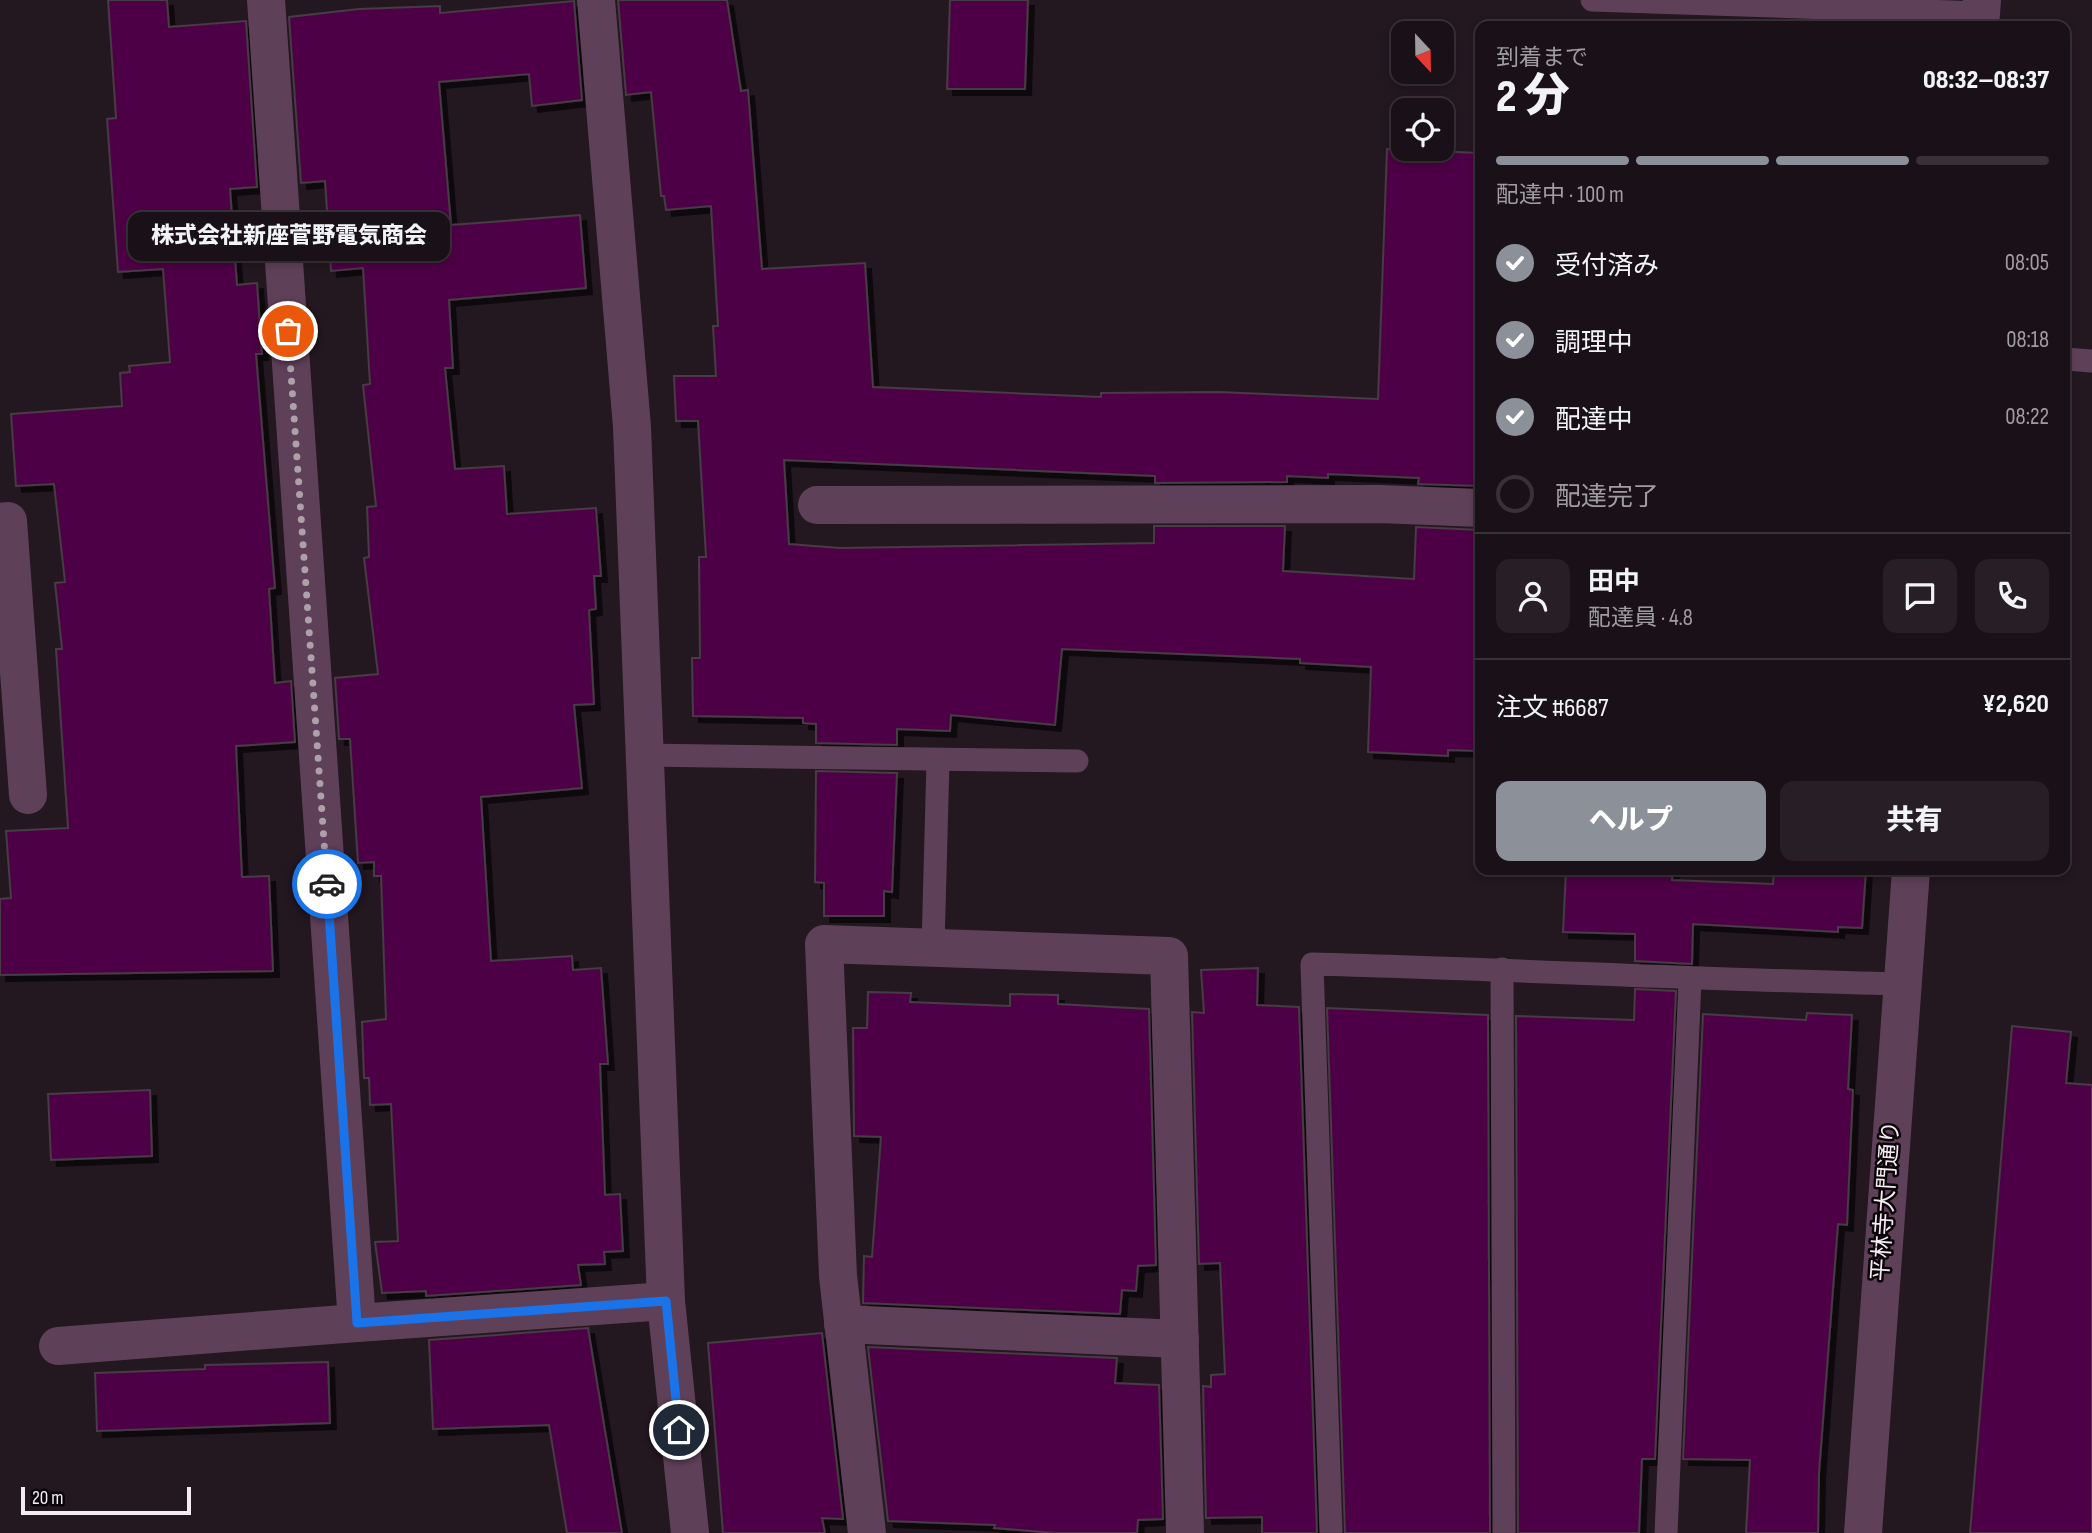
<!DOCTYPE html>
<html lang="ja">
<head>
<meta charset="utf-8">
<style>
  :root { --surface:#1a1118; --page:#271f25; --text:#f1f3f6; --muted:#9f9da2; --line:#383137; --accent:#8c9099 }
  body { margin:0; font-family:"Sofia Sans Condensed","Noto Sans JP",sans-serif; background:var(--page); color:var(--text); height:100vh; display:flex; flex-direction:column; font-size:26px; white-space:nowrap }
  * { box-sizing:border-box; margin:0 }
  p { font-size:23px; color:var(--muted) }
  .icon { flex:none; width:38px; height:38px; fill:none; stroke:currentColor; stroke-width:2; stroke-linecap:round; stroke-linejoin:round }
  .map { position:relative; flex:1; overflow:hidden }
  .drawer { position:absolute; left:1475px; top:21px; width:595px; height:854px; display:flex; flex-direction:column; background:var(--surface); border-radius:14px; box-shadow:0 4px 10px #0003,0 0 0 2px var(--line) }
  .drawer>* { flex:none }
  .needle { width:46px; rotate:158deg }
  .buttons { position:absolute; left:1391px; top:21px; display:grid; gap:14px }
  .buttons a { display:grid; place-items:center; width:63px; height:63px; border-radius:14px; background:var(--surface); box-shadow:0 4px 10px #0003,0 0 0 2px var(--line); font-size:35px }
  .scale { position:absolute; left:21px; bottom:18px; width:170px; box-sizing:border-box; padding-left:7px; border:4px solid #f5ecf3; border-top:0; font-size:19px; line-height:24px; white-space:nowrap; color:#f5ecf3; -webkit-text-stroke:5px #090508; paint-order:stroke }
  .pin { position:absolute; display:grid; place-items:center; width:60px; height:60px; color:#fff; margin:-30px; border:4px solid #fff; border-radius:50%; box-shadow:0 2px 7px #0007 }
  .courier { position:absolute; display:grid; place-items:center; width:70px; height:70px; margin:-35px; border:5px solid #1a73e8; border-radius:50%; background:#fff; color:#222; box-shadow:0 2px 9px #0007 }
  .bubble { position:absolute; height:49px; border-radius:14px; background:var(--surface); box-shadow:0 4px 10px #0003,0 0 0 2px var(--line); font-size:23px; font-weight:800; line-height:49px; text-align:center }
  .head em { font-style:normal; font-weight:800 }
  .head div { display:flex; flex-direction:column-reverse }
  .head { display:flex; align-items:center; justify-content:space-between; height:119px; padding:0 21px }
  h1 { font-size:46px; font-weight:800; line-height:52px }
  .bar { display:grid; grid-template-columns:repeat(4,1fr); gap:10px 7px; align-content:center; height:84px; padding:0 21px }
  .bar i { height:9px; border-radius:5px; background:var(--line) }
  .bar .selected { background:var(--accent) }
  .bar p { grid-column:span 4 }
  .line { display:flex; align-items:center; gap:18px; padding:0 21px; border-top:2px solid var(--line) }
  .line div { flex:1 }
  .round { display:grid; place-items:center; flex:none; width:74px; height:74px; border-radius:14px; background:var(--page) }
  ol { padding:0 21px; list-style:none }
  li { display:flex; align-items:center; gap:21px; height:77px }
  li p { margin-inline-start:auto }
  li .icon { padding:7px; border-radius:50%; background:var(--accent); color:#fff; stroke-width:4 }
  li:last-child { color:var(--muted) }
  li i { width:38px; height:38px; border:4px solid var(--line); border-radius:50% }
  .cta { display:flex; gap:14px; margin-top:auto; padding:14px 21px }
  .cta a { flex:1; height:80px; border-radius:14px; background:var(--accent); color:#fff; font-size:28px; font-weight:800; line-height:80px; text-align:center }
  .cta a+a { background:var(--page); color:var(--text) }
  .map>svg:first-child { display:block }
  .building { fill:#4d0445; stroke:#473a44; stroke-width:2; filter:url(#shadow) }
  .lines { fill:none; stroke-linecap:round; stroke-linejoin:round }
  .service { stroke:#5f4059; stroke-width:23 }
  .minor { stroke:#5f4059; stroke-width:38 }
  .tertiary { stroke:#5f4059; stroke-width:38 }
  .done { stroke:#aca1a9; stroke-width:7; stroke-dasharray:0 12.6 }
  .route { stroke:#1a73e8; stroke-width:9 }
  .labels { text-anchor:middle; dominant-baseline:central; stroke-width:5; stroke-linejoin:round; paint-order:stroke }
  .street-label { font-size:23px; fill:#f5ecf3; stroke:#090508 }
</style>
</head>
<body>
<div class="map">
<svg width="2092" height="1533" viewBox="0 0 2092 1533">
  <defs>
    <filter id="shadow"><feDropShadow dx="6" dy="6" stdDeviation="0" flood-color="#0009"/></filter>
  </defs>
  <rect width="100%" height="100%" fill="#231720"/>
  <!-- building -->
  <g class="building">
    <polygon points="108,0 167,0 169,27 246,21 257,187 230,189 237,285 257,283 262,354 256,354 275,588 269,589 275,683 291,681 295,742 236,746 242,877 269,876 273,971 0,975 0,899 11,898 6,831 68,828 56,649 62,649 55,583 65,582 54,484 16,486 11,414 122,406 120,373 130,372 129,366 170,362 163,269 118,272 107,119 116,118"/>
    <polygon points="618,0 727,0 741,91 748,90 762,269 865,263 873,387 1101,397 1101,393 1219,392 1378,399 1387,149 1480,153 1480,486 1418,484 1419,478 1328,474 1328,478 1287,476 1287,482 1155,483 1155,476 784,460 789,544 840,548 1154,543 1154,526 1285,526 1283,571 1414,579 1416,527 1480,530 1480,751 1448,750 1448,756 1368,752 1371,667 1300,663 1300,659 1062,649 1055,725 951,715 950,731 897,729 897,745 816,743 816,724 803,723 803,718 693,716 692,658 700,658 699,557 706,557 698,421 676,421 674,376 716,376 713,326 718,326 711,206 666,210 664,196 661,196 651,92 626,95"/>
    <polygon points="950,0 1028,0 1025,89 947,89"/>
    <polygon points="574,1 582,100 532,106 529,74 439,82 451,225 580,215 586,288 449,300 453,368 445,368 455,469 504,466 507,514 596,508 601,576 594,576 596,609 589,610 594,704 574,705 582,788 481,797 491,961 572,956 573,970 601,968 608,1064 600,1064 605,1195 620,1194 623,1251 604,1252 605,1264 578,1265 581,1285 426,1296 426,1291 382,1293 375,1242 398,1241 391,1104 370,1105 369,1078 364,1078 362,1022 386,1019 381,876 374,876 374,862 358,863 350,739 339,739 335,678 378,674 364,558 369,557 367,507 376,506 363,385 370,384 363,268 331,271 325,181 301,183 289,17 359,9 440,6 440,13"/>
    <polygon points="816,771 897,773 892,892 884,891 884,916 824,916 824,883 815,882"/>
    <polygon points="1566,870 1673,870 1672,880 1773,884 1774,870 1866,870 1862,928 1838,927 1838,932 1693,924 1692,964 1635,961 1635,934 1563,932"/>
    <polygon points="1258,968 1257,1005 1299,1007 1317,1533 1262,1533 1262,1517 1206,1518 1203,1386 1211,1387 1211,1375 1225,1374 1220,1263 1199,1264 1192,1012 1204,1013 1201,970"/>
    <polygon points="1635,989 1676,991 1655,1459 1642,1459 1639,1533 1518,1533 1516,1016 1634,1020"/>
    <polygon points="868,992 911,993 910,1002 1010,1006 1010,994 1058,995 1058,1004 1149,1009 1156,1265 1138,1266 1136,1291 1122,1290 1120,1314 863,1303 864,1256 872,1257 881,1137 854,1136 853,1028 867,1028"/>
    <polygon points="1327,1008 1488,1015 1490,1533 1345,1533"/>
    <polygon points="1807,1013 1852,1015 1848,1089 1853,1090 1847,1225 1838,1224 1819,1473 1818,1533 1746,1533 1750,1460 1683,1459 1703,1014 1806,1020"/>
    <polygon points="2012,1026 2071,1032 2066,1083 2092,1085 2092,1533 1970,1533"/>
    <polygon points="150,1090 152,1156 51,1160 48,1094"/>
    <polygon points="588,1328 622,1533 567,1533 549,1425 433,1429 429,1340"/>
    <polygon points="822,1333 843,1519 822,1518 825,1533 723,1533 708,1343"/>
    <polygon points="868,1347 1117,1358 1115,1383 1159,1385 1163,1519 1138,1520 1137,1533 1054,1533 994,1528 995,1525 888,1521"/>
    <polygon points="328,1362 330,1423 97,1431 95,1373 205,1369 205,1365"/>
  </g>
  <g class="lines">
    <!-- service -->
    <g class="service">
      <polyline points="1592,0 1981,13"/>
      <polyline points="2065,359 2092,361"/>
      <polyline points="643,755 1077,761"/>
      <polyline points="933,947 938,761"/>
      <polyline points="1502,969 1504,1533"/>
      <path d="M1331 1533 1312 964C1508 969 1705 980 1901 984"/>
      <polyline points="1666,1533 1690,980"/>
    </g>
    <!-- minor -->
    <g class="minor">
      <polyline points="596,0 632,427 666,1301 690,1533"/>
      <polyline points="817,505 1379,504 1480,508"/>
      <polyline points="0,522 8,521 28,795"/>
      <polyline points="357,1323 666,1301"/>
      <polyline points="843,1324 1180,1339"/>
      <polyline points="58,1346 357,1323 266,0"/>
      <polyline points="867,1533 838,1276 824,944 1169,956 1185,1533"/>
    </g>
    <!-- tertiary -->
    <g class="tertiary">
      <polyline points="1980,26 1982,0"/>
      <polyline points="1863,1533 1911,870"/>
    </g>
  </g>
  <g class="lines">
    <!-- done -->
    <polyline class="done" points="288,331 327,884"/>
    <!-- route -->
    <polyline class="route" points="327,884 357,1323 666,1301 679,1430"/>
  </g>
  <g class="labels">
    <!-- street labels -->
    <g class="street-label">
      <text transform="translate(1886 1201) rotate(-86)">平林寺大門通り</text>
    </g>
  </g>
</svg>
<div class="buttons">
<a><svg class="needle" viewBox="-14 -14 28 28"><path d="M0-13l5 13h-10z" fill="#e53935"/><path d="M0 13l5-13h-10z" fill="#9f9da2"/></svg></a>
<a><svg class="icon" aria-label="locate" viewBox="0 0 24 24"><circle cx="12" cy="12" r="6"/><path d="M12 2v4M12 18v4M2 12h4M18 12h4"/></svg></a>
</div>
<div class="scale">20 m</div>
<div class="pin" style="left:288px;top:331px;background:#ea580c"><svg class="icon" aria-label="bag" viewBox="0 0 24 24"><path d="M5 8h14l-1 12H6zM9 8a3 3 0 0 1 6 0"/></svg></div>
<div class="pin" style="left:679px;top:1430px;background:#1f2937"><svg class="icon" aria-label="home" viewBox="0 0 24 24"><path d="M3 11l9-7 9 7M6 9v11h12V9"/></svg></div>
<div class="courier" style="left:327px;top:884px"><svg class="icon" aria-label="car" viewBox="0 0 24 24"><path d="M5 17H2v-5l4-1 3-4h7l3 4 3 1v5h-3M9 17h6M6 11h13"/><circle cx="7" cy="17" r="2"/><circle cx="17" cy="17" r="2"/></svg></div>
<div class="bubble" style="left:128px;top:212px;width:322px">株式会社新座菅野電気商会</div>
<section class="drawer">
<div class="head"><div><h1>2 分</h1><p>到着まで</p></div><em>08:32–08:37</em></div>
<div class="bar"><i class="selected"></i><i class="selected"></i><i class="selected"></i><i></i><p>配達中 · 100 m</p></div>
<ol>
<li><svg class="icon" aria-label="check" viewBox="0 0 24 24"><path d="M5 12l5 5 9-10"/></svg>受付済み<p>08:05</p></li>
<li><svg class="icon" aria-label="check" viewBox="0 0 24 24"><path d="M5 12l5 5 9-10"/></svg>調理中<p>08:18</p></li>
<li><svg class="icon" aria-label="check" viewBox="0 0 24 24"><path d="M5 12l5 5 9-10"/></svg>配達中<p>08:22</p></li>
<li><i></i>配達完了</li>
</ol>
<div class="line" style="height:126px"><a class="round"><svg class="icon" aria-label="person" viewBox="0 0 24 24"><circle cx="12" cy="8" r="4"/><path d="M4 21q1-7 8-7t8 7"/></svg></a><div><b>田中</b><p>配達員 · 4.8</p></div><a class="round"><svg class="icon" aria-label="chat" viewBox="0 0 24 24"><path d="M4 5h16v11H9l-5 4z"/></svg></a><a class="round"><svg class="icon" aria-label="phone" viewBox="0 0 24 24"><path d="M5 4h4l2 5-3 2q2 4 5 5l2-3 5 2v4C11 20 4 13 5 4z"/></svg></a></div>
<div class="line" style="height:91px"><div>注文 #6687</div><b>¥2,620</b></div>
<div class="cta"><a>ヘルプ</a><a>共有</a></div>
</section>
</div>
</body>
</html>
